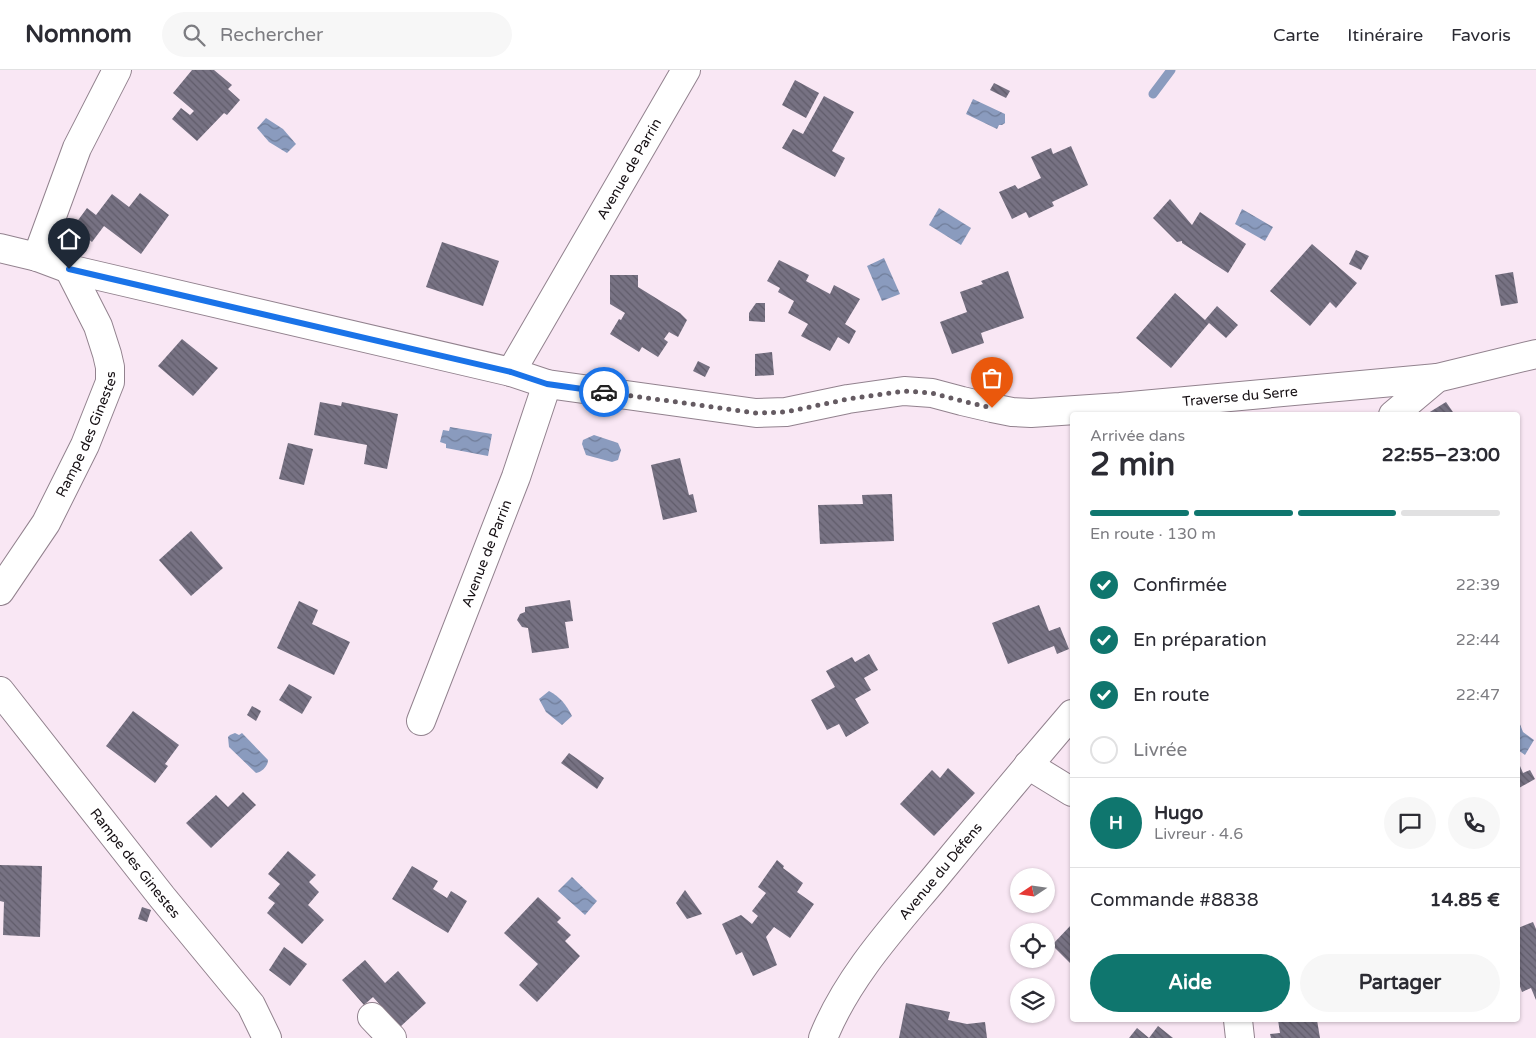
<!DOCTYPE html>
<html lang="fr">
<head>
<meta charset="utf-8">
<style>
  :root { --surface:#fff; --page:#f7f7f7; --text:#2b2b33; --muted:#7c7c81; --line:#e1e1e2; --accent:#0f766e }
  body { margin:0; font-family:"Varela Round",sans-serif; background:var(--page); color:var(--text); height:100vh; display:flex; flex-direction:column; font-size:19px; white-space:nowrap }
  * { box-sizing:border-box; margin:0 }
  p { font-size:16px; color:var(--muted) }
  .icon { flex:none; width:28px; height:28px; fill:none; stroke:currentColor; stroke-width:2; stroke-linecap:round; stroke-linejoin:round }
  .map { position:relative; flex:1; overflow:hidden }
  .drawer { position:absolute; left:1070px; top:342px; width:450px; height:610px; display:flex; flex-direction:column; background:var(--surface); border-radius:5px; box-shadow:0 1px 4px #0004 }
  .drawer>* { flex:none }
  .needle { width:32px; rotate:257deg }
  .buttons { position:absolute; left:1010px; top:798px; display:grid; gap:10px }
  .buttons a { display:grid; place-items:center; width:45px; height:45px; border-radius:50%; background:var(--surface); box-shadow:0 1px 4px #0004; font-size:25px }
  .pin { position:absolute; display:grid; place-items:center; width:42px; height:42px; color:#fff; margin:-51px -21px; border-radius:50% 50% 50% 0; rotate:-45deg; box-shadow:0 0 5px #0007 }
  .pin .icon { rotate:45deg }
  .courier { position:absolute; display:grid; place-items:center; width:50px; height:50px; margin:-25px; border:4px solid #1a73e8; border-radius:50%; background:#fff; color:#222; box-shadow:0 1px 6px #0007 }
  .headline em { font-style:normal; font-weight:700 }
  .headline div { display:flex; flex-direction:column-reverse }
  .headline { display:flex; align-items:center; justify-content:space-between; height:85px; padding:0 20px }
  h1 { font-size:32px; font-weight:700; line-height:38px }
  .bar { display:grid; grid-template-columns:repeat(4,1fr); gap:8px 5px; align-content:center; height:60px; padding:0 20px }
  .bar i { height:6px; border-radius:4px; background:var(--line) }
  .bar .on { background:var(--accent) }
  .bar p { grid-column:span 4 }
  .line { display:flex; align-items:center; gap:12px; padding:0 20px; border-top:1px solid var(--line) }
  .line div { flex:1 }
  .round { display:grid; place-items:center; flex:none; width:52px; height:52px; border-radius:26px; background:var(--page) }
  ol { padding:0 20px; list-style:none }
  li { display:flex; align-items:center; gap:15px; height:55px }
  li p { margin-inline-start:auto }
  li .icon { padding:5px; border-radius:50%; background:var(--accent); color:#fff; stroke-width:4 }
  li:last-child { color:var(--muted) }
  li i { width:28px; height:28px; border:2px solid var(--line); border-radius:50% }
  .primary-button { display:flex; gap:10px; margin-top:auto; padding:10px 20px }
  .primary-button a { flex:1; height:58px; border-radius:30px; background:var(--accent); color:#fff; font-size:20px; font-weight:700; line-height:58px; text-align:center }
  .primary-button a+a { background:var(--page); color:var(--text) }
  header { display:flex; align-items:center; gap:30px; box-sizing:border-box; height:70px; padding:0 25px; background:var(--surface); border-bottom:1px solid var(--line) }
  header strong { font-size:24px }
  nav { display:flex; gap:28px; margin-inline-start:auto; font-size:18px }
  .search { width:350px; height:45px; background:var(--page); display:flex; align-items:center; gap:12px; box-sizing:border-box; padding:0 18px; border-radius:28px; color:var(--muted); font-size:19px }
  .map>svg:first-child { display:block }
  .water { fill:url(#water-waves) }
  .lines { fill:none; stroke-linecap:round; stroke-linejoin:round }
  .stream { stroke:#8a9bbe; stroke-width:9 }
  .building { fill:url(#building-back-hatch) }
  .minor-casing { stroke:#92828e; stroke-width:30 }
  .minor { stroke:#fff; stroke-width:28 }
  .done { stroke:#655b62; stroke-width:5; stroke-dasharray:0 9 }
  .route { stroke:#1a73e8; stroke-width:6 }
  .labels { text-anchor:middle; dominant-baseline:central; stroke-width:4; stroke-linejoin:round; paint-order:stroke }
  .street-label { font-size:14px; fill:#150f13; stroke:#f9e7f4 }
</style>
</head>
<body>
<header>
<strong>Nomnom</strong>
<div class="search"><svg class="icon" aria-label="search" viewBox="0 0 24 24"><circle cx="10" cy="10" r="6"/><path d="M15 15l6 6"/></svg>Rechercher</div>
<nav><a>Carte</a><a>Itinéraire</a><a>Favoris</a></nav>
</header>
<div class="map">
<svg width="1536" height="968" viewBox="0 0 1536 968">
  <defs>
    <pattern id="water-waves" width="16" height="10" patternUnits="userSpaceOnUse" patternTransform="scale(1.25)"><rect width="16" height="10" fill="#8a9bbe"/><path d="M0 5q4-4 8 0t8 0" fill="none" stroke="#707d99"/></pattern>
    <pattern id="building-back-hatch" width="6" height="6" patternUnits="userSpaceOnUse" patternTransform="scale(1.25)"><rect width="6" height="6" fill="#777283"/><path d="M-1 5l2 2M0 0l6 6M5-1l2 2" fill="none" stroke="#605c6a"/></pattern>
  </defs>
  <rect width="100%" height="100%" fill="#f9e7f4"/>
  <!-- water -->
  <g class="water">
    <polygon points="973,29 1005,44 1005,53 1002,55 999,55 997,59 966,44"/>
    <polygon points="266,48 283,59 296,74 287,83 269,72 257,58"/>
    <polygon points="939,138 971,158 961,175 929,155"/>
    <polygon points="1242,139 1273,157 1265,171 1235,154"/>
    <polygon points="884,188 900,224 882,231 867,196"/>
    <polygon points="450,357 492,364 488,386 446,378 446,374 440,372 443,360 449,361"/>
    <polygon points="594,365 618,373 621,380 618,390 612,392 586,385 582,374 583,370"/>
    <path d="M549 621C560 627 566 634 572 646L562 655 546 642 539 629Z"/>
    <polygon points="1518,649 1523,662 1534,670 1525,685 1518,680"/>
    <path d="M235 663 239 665 242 663 268 690C268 696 262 702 256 703L229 677 228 667 230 665Z"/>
    <polygon points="572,807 597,831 585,845 558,821"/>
  </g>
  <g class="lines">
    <!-- stream -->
    <polyline class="stream" points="1153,24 1171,0"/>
  </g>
  <!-- building -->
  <g class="building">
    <polygon points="192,0 214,0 232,15 228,19 240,30 227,45 224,43 197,71 172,49 181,38 190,45 194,41 173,23"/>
    <polygon points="795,10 819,23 806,48 782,35"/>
    <polygon points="994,13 1010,21 1006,28 990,20"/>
    <polygon points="824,26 854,42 832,81 845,88 835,107 782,78 793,59 803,64"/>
    <polygon points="1071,76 1088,115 1052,132 1054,136 1029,148 1026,142 1012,149 999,122 1015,115 1018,119 1041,108 1031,87 1051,78 1053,84"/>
    <polygon points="140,123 169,145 141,184 104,156 92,172 73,157 87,138 96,145 112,124 129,137"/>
    <polygon points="1170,129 1192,155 1200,142 1246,174 1228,203 1182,173 1182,171 1177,172 1153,148"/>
    <polygon points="442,172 499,191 483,236 426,217"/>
    <polygon points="1312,174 1357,213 1336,238 1330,232 1310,256 1270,221"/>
    <polygon points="1356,180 1369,186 1361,200 1349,194"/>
    <polygon points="779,190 809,205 806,211 830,224 834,215 860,229 845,254 856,261 849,274 838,267 830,281 801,266 808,254 788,243 794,231 778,222 780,218 767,211"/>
    <polygon points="1008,201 1024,248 981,263 984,273 952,284 940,252 967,242 960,222 983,214 981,211"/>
    <polygon points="1513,202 1518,233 1501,236 1495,205"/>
    <polygon points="610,205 638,205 638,217 680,243 687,250 678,267 669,262 664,269 668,272 658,287 642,277 639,282 610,264 619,249 621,250 625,243 610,234"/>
    <polygon points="1175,223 1205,250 1217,236 1238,255 1226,268 1209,253 1171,298 1136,268"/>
    <polygon points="756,233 765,233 765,252 749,251 749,243"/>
    <polygon points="182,269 218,298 193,326 158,296"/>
    <polygon points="772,282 774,305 755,306 755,284"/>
    <polygon points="698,291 710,297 705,307 693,301"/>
    <polygon points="320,332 341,336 342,332 398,344 387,399 364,394 367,375 314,365"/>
    <polygon points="1446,332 1455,345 1425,345"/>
    <polygon points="288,373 313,379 304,415 279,409"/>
    <polygon points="680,388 689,425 693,424 697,442 663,450 651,395"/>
    <polygon points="892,424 894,471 820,474 818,435 863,434 862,425"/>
    <polygon points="191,461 223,498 191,526 159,490"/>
    <polygon points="570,530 573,551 565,552 569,578 532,583 528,558 522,557 517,550 520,544 525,542 525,537"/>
    <polygon points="299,531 318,540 312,554 350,572 334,605 277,578"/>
    <polygon points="1039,535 1049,561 1060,557 1069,579 1057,584 1054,576 1008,594 992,553"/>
    <polygon points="869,584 878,600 864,608 871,620 855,629 869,653 846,667 839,654 827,660 811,630 835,617 826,601 852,587 855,592"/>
    <polygon points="289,614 312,627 302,644 279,630"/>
    <polygon points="252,636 261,641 256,651 247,645"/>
    <polygon points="133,641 179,675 165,694 168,696 155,713 106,676"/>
    <polygon points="569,683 604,708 597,719 561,693"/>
    <polygon points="1520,696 1523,703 1530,700 1535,709 1519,718 1518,715 1518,697"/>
    <polygon points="948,698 975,723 934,766 900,734 932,700 940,708"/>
    <polygon points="243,722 256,735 211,778 186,753 216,725 228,737"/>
    <polygon points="288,781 316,805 309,812 319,822 308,835 324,850 302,874 267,843 275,833 268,828 280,814 268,804"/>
    <polygon points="777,790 784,796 783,798 803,813 797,822 814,834 790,868 774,857 766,867 777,895 753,906 742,882 736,885 722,854 741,845 752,854 758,846 752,841 766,823 758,817"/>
    <polygon points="0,795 42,796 40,867 3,865 4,832 0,831"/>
    <polygon points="412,796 438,811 433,819 447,828 451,821 467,831 448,863 392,829"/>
    <polygon points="685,820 700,841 702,844 687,849 676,833"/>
    <polygon points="538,827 561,848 557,852 571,865 565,871 580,886 537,932 519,915 538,894 504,863"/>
    <polygon points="142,837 151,840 147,852 138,849"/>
    <polygon points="1533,852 1536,859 1536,930 1531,918 1522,922 1518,911 1518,858"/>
    <polygon points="1072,854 1072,895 1052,875"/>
    <polygon points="284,877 307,894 290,916 269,900"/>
    <polygon points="365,890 385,913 398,901 426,933 400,957 373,927 364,935 342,910"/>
    <polygon points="906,933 950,942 948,950 967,954 985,952 987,968 899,968"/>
    <polygon points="1278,950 1317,950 1320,968 1271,968 1270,964 1280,963"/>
    <polygon points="1158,956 1173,968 1149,968"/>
    <polygon points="1137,958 1149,968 1129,968"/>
  </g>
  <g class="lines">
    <!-- minor casing -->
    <g class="minor-casing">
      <g id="minor">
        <path id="s1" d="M0 178 37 187 69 199 511 302 547 314 756 343 786 342 848 329 904 321 932 323 962 331 992 338 1012 342 1031 343 1120 337 1437 308"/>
        <polyline points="37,187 77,78 117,0"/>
        <path id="s2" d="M511 302 686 0"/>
        <polyline points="1393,345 1437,308 1536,284"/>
        <path id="s3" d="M0 521 46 453 85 375 110 312V297L107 284 98 256 69 199"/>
        <path id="s4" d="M0 621 162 827 251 935 267 968"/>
        <path id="s5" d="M421 651 516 407 547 314"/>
        <polyline points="1028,695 1072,722"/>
        <polyline points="372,947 392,968"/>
        <polyline points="1238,950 1240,968"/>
        <path id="s6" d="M823 968C847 908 892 859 933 810 979 754 1025 699 1072 644"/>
      </g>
    </g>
    <!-- minor -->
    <use href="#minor" class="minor"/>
  </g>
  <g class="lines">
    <!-- done -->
    <polyline class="done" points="604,322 756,343 786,342 848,329 904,321 932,323 962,331 992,338"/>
    <!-- route -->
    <polyline class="route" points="69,199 511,302 547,314 604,322"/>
  </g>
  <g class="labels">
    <!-- street labels -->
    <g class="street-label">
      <text stroke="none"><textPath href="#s2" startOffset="235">Avenue de Parrin</textPath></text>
      <text stroke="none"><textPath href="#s1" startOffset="1264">Traverse du Serre</textPath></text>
      <text stroke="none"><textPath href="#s3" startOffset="180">Rampe des Ginestes</textPath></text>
      <text stroke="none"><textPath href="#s5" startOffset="180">Avenue de Parrin</textPath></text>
      <text stroke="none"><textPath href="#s4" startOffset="219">Rampe des Ginestes</textPath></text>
      <text stroke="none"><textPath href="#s6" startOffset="205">Avenue du Défens</textPath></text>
    </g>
  </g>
</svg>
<div class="buttons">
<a><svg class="needle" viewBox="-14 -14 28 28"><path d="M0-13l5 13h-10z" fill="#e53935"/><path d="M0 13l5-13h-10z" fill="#7c7c81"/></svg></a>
<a><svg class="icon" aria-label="locate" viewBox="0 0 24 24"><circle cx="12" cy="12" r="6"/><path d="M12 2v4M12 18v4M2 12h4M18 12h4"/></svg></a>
<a><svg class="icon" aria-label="layers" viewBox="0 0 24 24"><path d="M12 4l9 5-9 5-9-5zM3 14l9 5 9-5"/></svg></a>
</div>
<div class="pin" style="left:992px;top:338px;background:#ea580c"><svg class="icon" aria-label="bag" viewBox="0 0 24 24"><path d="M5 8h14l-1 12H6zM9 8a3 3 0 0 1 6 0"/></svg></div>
<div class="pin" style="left:69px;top:199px;background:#1f2937"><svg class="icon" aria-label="home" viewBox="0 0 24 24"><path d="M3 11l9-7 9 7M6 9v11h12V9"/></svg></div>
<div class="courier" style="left:604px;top:322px"><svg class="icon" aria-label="car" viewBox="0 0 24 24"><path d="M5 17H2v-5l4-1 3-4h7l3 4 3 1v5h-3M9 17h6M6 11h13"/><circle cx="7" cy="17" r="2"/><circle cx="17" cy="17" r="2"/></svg></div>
<section class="drawer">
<div class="headline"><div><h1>2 min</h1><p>Arrivée dans</p></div><em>22:55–23:00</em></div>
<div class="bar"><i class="on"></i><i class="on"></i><i class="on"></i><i></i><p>En route · 130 m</p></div>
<ol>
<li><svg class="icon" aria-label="check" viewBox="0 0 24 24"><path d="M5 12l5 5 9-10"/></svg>Confirmée<p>22:39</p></li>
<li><svg class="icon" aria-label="check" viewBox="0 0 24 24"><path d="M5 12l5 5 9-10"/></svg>En préparation<p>22:44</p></li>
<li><svg class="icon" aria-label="check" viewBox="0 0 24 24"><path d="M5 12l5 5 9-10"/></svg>En route<p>22:47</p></li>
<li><i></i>Livrée</li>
</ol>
<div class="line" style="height:90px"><b class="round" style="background:var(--accent);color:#fff">H</b><div><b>Hugo</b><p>Livreur · 4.6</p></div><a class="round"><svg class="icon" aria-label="chat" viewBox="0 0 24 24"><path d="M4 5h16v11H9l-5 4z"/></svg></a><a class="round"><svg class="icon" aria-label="phone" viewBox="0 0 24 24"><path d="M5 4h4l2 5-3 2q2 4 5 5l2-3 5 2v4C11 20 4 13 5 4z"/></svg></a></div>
<div class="line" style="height:65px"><div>Commande #8838</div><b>14.85 €</b></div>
<div class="primary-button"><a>Aide</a><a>Partager</a></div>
</section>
</div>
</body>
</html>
